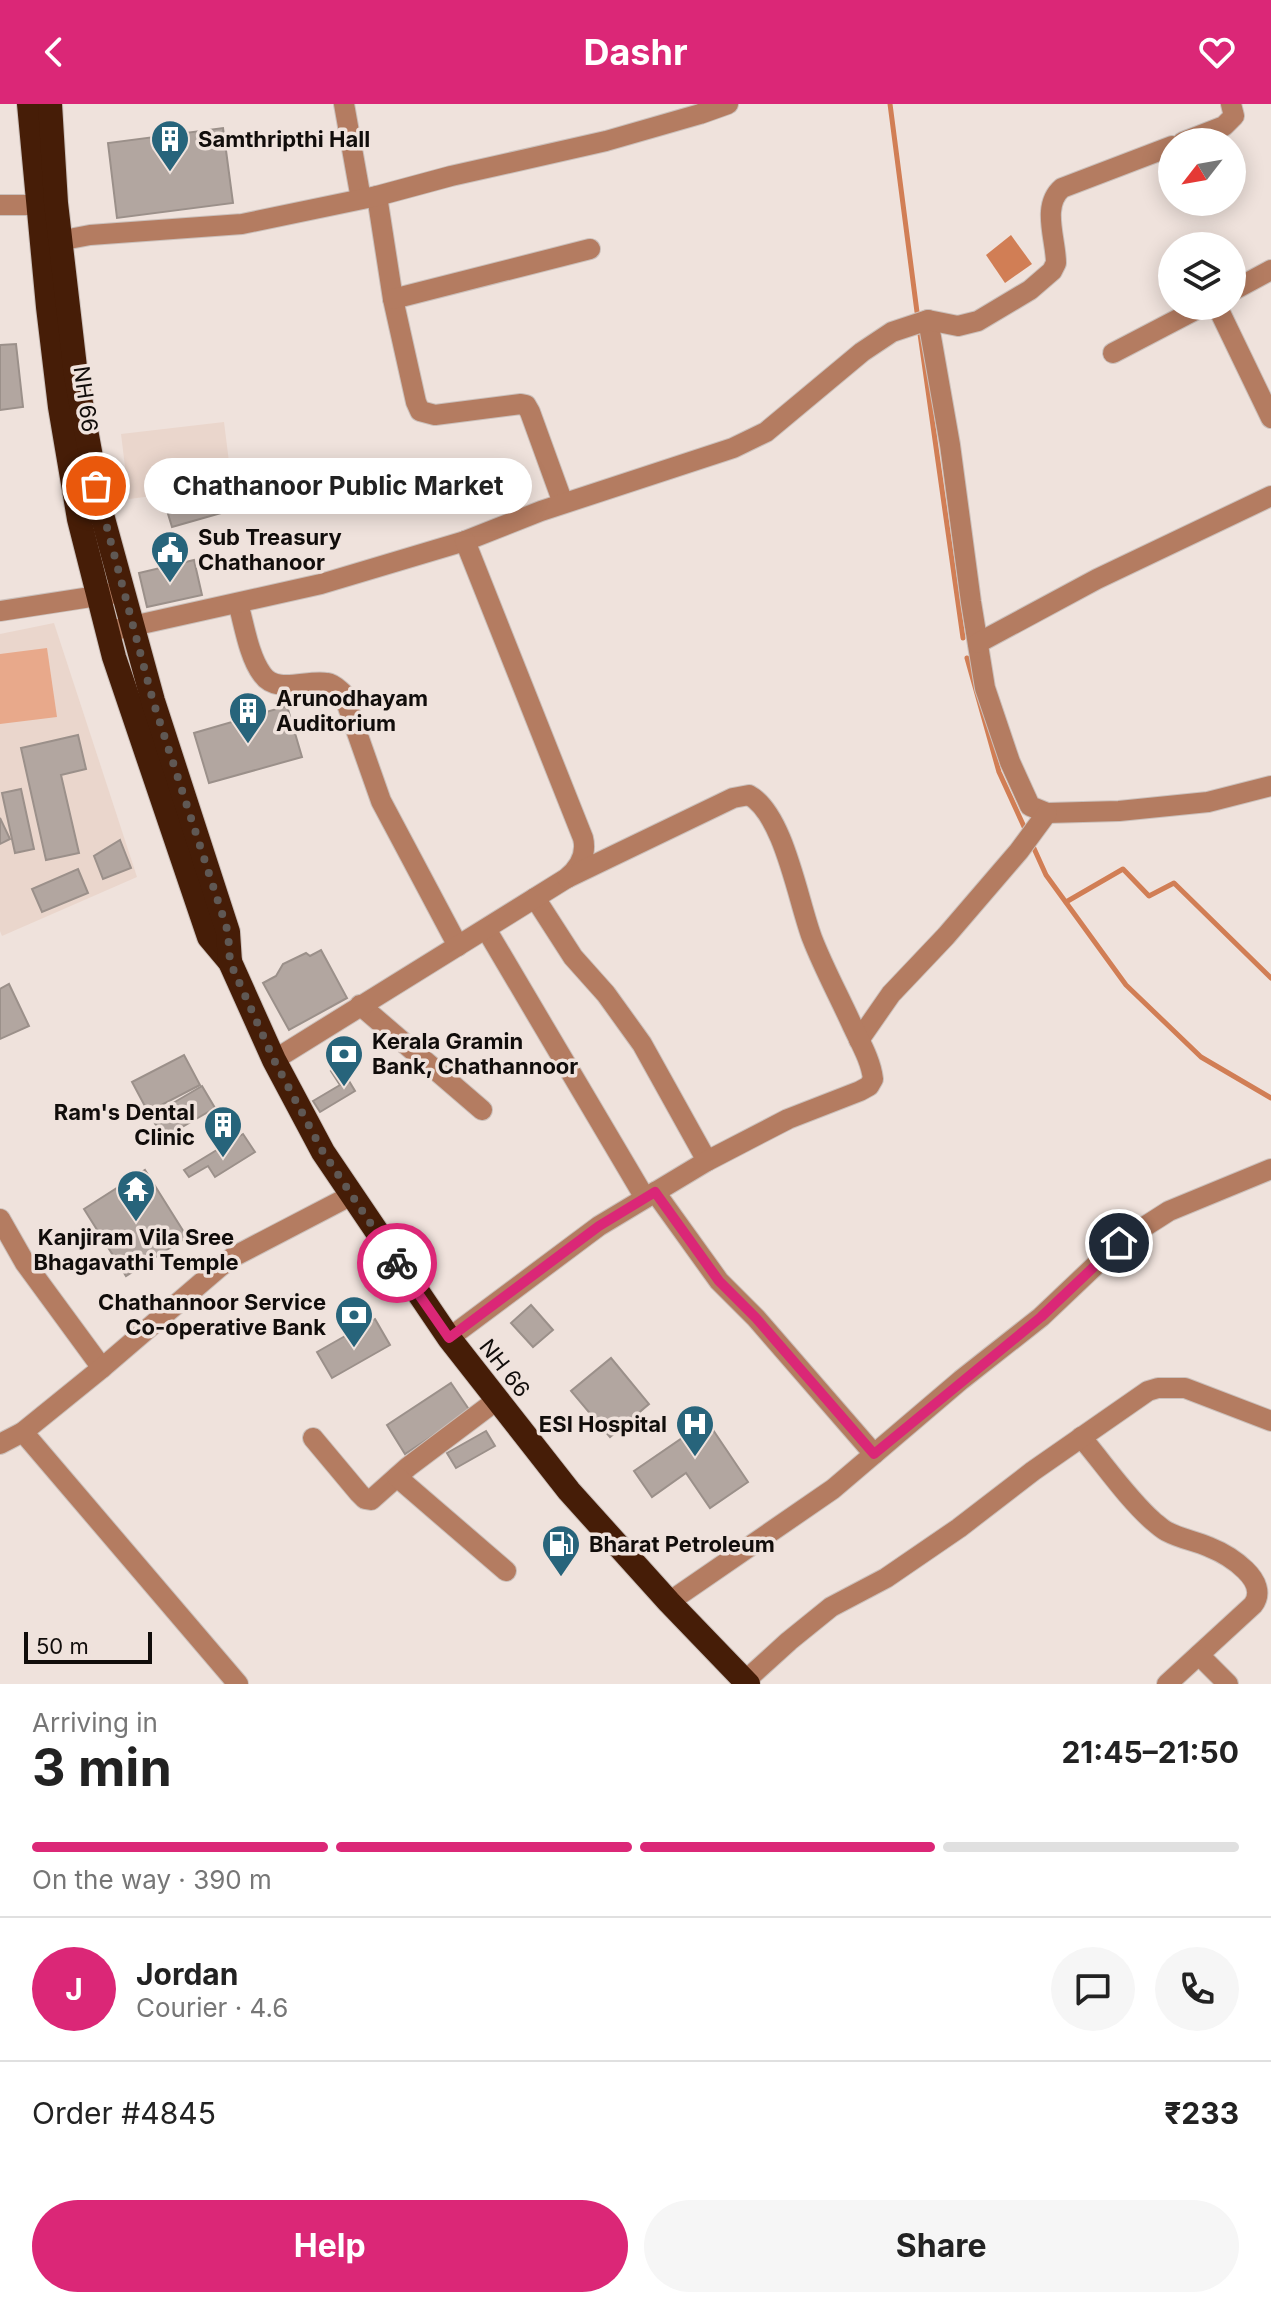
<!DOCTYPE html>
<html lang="en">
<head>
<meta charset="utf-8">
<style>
  :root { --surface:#fff; --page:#f6f6f6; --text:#222; --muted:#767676; --line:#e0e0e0; --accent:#db2777 }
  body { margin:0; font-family:Inter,sans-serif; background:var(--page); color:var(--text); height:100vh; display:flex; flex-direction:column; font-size:30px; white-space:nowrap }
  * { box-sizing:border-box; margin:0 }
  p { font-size:26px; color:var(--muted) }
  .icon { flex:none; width:44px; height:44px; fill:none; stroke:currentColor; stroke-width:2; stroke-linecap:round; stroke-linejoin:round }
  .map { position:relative; height:1580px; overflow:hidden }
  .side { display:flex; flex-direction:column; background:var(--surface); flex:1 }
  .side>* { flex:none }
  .needle { width:52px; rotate:239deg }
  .controls { position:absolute; left:1158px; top:24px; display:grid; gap:16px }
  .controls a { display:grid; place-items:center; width:88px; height:88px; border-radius:50%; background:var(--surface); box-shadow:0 4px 20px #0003; font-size:40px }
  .scale { position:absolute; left:24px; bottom:20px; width:128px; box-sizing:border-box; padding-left:8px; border:4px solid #110d0b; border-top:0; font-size:22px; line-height:28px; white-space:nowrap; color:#110d0b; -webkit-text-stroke:6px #efe2dc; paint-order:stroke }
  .pin { position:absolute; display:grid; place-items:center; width:68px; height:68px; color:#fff; margin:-34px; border:4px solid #fff; border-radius:50%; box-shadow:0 2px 8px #0007 }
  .courier { position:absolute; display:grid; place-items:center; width:80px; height:80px; margin:-40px; border:6px solid #db2777; border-radius:50%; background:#fff; color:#222; box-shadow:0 2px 10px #0007 }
  .bubble { position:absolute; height:56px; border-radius:28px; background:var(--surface); box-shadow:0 4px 20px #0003; font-size:26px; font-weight:700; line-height:56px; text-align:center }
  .summary em { font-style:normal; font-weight:700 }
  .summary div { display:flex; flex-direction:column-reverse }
  .summary { display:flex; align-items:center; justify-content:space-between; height:136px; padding:0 32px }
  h1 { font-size:52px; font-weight:700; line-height:60px }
  .bar { display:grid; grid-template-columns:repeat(4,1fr); gap:12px 8px; align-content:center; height:96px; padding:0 32px }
  .bar i { height:10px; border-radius:6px; background:var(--line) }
  .bar .selected { background:var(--accent) }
  .bar p { grid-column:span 4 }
  .line { display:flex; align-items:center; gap:20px; padding:0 32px; border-top:2px solid var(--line) }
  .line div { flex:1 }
  .round { display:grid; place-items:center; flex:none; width:84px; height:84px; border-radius:42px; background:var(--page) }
  .button { display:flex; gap:16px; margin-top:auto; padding:16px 32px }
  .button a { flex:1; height:92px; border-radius:48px; background:var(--accent); color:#fff; font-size:32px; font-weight:700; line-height:92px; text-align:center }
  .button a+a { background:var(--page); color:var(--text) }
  header { display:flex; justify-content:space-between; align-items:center; height:104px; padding:0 32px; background:var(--accent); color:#fff; font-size:36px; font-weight:700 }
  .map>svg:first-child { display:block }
  .built { fill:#ead6cc }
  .green { fill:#e8a98b }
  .water { fill:#d17e55 }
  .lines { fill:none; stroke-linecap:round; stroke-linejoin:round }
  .stream { stroke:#d17e55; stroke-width:5 }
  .building { fill:#b2a6a0; stroke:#9b908a; stroke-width:2 }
  .minor-casing { stroke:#cbc0bb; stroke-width:22 }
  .highway-casing { stroke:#cbc0bb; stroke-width:26 }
  .minor { stroke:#b47c61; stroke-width:20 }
  .highway { stroke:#461d07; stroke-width:24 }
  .done { stroke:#5f5854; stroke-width:8; stroke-dasharray:0 14.4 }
  .route { stroke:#db2777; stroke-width:10 }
  .labels { text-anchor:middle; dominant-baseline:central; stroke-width:7; stroke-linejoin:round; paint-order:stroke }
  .poi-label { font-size:22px; font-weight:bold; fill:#110d0b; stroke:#efe2dc; text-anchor:start }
  .street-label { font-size:22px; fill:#110d0b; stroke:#efe2dc }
</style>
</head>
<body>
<header><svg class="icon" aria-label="back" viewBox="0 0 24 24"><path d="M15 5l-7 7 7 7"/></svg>Dashr<svg class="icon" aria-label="heart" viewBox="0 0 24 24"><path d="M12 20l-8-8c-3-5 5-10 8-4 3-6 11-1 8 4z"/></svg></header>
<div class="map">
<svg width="1271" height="1580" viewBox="0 0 1271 1580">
  <rect width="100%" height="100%" fill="#efe2dc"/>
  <!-- built -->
  <g class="built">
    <polygon points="224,318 232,382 129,395 121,330"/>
    <polygon points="54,519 137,773 2,832 0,827 0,530"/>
  </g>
  <!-- green -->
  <polygon class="green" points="47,544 57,613 0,620 0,550"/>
  <!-- water -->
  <polygon class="water" points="1011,131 1032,160 1005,179 986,151"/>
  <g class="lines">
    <!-- stream -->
    <g class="stream">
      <polyline points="890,0 917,208"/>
      <polyline points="920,230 963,534"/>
      <polyline points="967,554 999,668 1026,727"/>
      <polyline points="1032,740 1046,771 1126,881 1201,953 1271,994"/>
      <polyline points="1066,798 1123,765 1149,792 1174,779 1271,874"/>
    </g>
  </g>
  <!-- building -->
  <g class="building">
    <polygon points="223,24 233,99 117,114 108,39"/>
    <polygon points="16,240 23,303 0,306 0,241"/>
    <polygon points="214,386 221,409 172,423 165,400"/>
    <polygon points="194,456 202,491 147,503 139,469"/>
    <polygon points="287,602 302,653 209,679 194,629"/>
    <polygon points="78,631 86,665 61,671 79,749 46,756 21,644"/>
    <polygon points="21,685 34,745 15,749 2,689"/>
    <polygon points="0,714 10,735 0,740"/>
    <polygon points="120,736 131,764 103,775 94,752"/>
    <polygon points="78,765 88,789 42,808 32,785"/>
    <polygon points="321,846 347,894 289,926 263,879 276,872 283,860 306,849 310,852"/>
    <polygon points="9,880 29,922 0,935 0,885"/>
    <polygon points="184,951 200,981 148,1008 132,978"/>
    <polygon points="340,962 355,987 320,1008 313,997 340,981 331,967"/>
    <polygon points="202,982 215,1004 163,1034 151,1012"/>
    <polygon points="243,1030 255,1048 215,1073 208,1062 189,1073 184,1066"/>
    <polygon points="145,1066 187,1133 126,1172 84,1105"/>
    <polygon points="531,1201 553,1226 533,1243 511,1219"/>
    <polygon points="375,1215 390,1241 332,1274 317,1248"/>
    <polygon points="611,1254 649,1300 610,1333 571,1287"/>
    <polygon points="451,1279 470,1307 405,1350 387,1321"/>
    <polygon points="707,1317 748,1378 710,1404 686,1369 652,1393 634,1367"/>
    <polygon points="486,1327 495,1342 456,1364 447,1349"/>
  </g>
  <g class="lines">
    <!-- minor casing -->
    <g class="minor-casing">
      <g id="minor">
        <polyline points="344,0 361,95"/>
        <polyline points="1183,38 1224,22 1234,12 1231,0"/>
        <polyline points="377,92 393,195 416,298 420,307 435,311 521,300 526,301 530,308 563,399"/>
        <polyline points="0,101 38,101"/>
        <polyline points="48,139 90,131 242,120 377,92 451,72 606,37 700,10 728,0"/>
        <polyline points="1232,187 1271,166"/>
        <polyline points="393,195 590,145"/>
        <polyline points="1217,202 1271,314"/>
        <polyline points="928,216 950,341 971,498 985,584 1010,658 1030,702 1047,709 1119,707 1208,698 1271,682"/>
        <polyline points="1113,249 1203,202"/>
        <path d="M238 499C244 520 249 553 262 570 276 591 307 575 327 579 334 580 338 585 343 589L381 697 458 842"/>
        <polyline points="0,507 123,488"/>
        <path d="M119 525 321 480 465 437 541 407 733 344 766 328 862 248 892 228 928 216 958 222 978 217 1030 186 1052 167 1056 159C1056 135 1041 102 1062 84L1172 42"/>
        <polyline points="978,539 1097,475 1271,392"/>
        <polyline points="535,794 573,853 606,890 642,940 707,1057"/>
        <polyline points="486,825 645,1094"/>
        <polyline points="360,901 482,1006"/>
        <polyline points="859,936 891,890 946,832 1019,747 1047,709"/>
        <path d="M274 956 567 774C579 764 587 750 583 734L465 437"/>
        <polyline points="655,1088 719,1177 756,1214 874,1350"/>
        <polyline points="0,1115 25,1159 102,1264"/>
        <path d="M449 1234 599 1122 707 1057 788 1015 860 987 869 982 873 975C871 957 861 940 853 923 840 894 824 865 812 834 798 797 784 710 749 691L733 694 567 774"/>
        <polyline points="23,1328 238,1580"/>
        <path d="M1081 1333C1104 1360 1127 1394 1153 1417 1158 1421 1163 1426 1168 1428 1181 1435 1196 1437 1209 1443 1229 1451 1271 1477 1253 1501L1167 1580"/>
        <polyline points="313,1334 359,1389 365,1395 371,1396 408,1363 497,1296"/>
        <polyline points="0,1340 23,1328 102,1264 221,1162 233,1153 352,1091"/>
        <polyline points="397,1373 506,1467"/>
        <polyline points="669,1498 833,1385 961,1276 1041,1213 1119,1139 1169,1107 1271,1065"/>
        <polyline points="1199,1551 1228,1580"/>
        <polyline points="745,1577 789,1537 831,1503 886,1474 959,1424 1033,1367 1148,1287 1158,1284 1185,1284 1271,1317"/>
      </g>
    </g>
    <!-- highway casing -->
    <g class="highway-casing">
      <g id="highway">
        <polyline points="29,0 48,203 60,303 79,415 114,553 209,833 230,858 274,956 323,1048 449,1234 569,1387 669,1498 748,1580"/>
        <polyline points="50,0 56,99 76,272 101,407 153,597 228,828 230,858"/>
      </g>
    </g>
    <!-- minor -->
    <use href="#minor" class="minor"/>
    <!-- highway -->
    <use href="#highway" class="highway"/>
  </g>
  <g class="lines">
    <!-- done -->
    <polyline class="done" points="96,382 153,597 228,828 230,858 274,956 323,1048 397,1159"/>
    <!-- route -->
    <polyline class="route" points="397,1159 449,1234 599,1122 655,1088 719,1177 756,1214 874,1350 1041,1213 1119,1139"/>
  </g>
  <!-- icons -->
  <defs>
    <g id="building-pin" transform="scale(2)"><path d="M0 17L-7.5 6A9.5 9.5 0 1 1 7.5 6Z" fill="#27647b" stroke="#efe2dc"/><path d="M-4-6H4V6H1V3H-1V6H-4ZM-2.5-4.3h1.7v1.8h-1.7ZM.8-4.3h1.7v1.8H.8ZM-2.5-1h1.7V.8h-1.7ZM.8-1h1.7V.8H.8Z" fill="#fff"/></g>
    <g id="civic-pin" transform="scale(2)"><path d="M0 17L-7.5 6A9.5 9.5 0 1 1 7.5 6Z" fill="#27647b" stroke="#efe2dc"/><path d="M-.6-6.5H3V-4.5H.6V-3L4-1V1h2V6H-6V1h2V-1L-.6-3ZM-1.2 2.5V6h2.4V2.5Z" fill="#fff"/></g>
    <g id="bank-pin" transform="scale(2)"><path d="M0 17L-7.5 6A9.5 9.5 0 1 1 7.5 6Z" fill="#27647b" stroke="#efe2dc"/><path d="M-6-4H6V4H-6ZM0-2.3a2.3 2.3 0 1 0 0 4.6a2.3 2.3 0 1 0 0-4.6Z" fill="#fff"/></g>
    <g id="temple-pin" transform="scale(2)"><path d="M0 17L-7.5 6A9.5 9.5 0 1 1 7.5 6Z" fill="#27647b" stroke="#efe2dc"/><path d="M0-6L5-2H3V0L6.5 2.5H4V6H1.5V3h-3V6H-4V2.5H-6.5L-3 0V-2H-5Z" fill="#fff"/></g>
    <g id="hospital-pin" transform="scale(2)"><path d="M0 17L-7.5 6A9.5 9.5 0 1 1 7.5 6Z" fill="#27647b" stroke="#efe2dc"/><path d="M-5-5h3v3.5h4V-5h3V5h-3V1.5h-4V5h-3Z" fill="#fff"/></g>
    <g id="fuel-pin" transform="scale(2)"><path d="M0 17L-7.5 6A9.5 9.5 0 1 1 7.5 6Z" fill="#27647b" stroke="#efe2dc"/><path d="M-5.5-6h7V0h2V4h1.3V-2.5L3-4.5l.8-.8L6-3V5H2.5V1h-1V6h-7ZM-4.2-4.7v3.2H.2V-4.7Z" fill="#fff"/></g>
  </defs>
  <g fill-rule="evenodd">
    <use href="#building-pin" x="170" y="35"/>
    <use href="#civic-pin" x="170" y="446"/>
    <use href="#building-pin" x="248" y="607"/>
    <use href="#bank-pin" x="344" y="950"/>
    <use href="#building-pin" x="223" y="1021"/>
    <use href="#temple-pin" x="136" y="1085"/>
    <use href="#bank-pin" x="354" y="1211"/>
    <use href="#hospital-pin" x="695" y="1320"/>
    <use href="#fuel-pin" x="561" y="1440"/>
  </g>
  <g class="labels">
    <!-- poi labels -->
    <g class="poi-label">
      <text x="198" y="35">Samthripthi Hall</text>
      <text x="198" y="433">Sub Treasury<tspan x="198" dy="25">Chathanoor</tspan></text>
      <text x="276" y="594">Arunodhayam<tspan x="276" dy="25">Auditorium</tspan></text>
      <text x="372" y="937">Kerala Gramin<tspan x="372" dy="25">Bank, Chathannoor</tspan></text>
      <text x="195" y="1008" text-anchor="end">Ram's Dental<tspan x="195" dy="25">Clinic</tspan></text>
      <text x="136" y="1133" text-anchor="middle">Kanjiram Vila Sree<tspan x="136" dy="25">Bhagavathi Temple</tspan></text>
      <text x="326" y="1198" text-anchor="end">Chathannoor Service<tspan x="326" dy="25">Co-operative Bank</tspan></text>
      <text x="667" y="1320" text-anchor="end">ESI Hospital</text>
      <text x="589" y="1440">Bharat Petroleum</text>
    </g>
    <!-- street labels -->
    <g class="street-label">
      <text transform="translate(86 295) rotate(82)">NH 66</text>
      <text transform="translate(505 1264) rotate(52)">NH 66</text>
    </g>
  </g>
</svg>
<div class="controls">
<a><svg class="needle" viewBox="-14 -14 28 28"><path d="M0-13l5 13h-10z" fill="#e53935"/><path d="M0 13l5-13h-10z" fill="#767676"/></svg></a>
<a><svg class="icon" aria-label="layers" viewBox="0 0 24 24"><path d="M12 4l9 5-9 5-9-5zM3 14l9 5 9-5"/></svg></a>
</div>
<div class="scale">50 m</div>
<div class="pin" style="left:96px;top:382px;background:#ea580c"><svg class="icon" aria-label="bag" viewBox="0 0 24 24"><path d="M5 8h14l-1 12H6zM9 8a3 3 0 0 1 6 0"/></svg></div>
<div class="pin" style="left:1119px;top:1139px;background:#1f2937"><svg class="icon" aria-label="home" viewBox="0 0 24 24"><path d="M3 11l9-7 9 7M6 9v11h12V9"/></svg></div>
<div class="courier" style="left:397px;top:1159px"><svg class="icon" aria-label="bike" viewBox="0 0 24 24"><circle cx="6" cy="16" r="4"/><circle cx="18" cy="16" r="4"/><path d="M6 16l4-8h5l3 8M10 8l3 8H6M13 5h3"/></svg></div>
<div class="bubble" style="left:144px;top:354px;width:388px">Chathanoor Public Market</div>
</div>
<section class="side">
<div class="summary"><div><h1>3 min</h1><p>Arriving in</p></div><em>21:45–21:50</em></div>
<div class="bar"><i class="selected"></i><i class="selected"></i><i class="selected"></i><i></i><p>On the way · 390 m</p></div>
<div class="line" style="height:144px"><b class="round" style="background:var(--accent);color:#fff">J</b><div><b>Jordan</b><p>Courier · 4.6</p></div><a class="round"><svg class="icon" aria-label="chat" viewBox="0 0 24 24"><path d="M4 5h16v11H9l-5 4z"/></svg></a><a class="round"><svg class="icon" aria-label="phone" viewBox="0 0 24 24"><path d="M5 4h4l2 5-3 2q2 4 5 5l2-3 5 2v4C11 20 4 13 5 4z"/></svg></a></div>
<div class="line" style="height:104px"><div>Order #4845</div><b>₹233</b></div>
<div class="button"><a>Help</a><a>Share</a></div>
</section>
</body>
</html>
